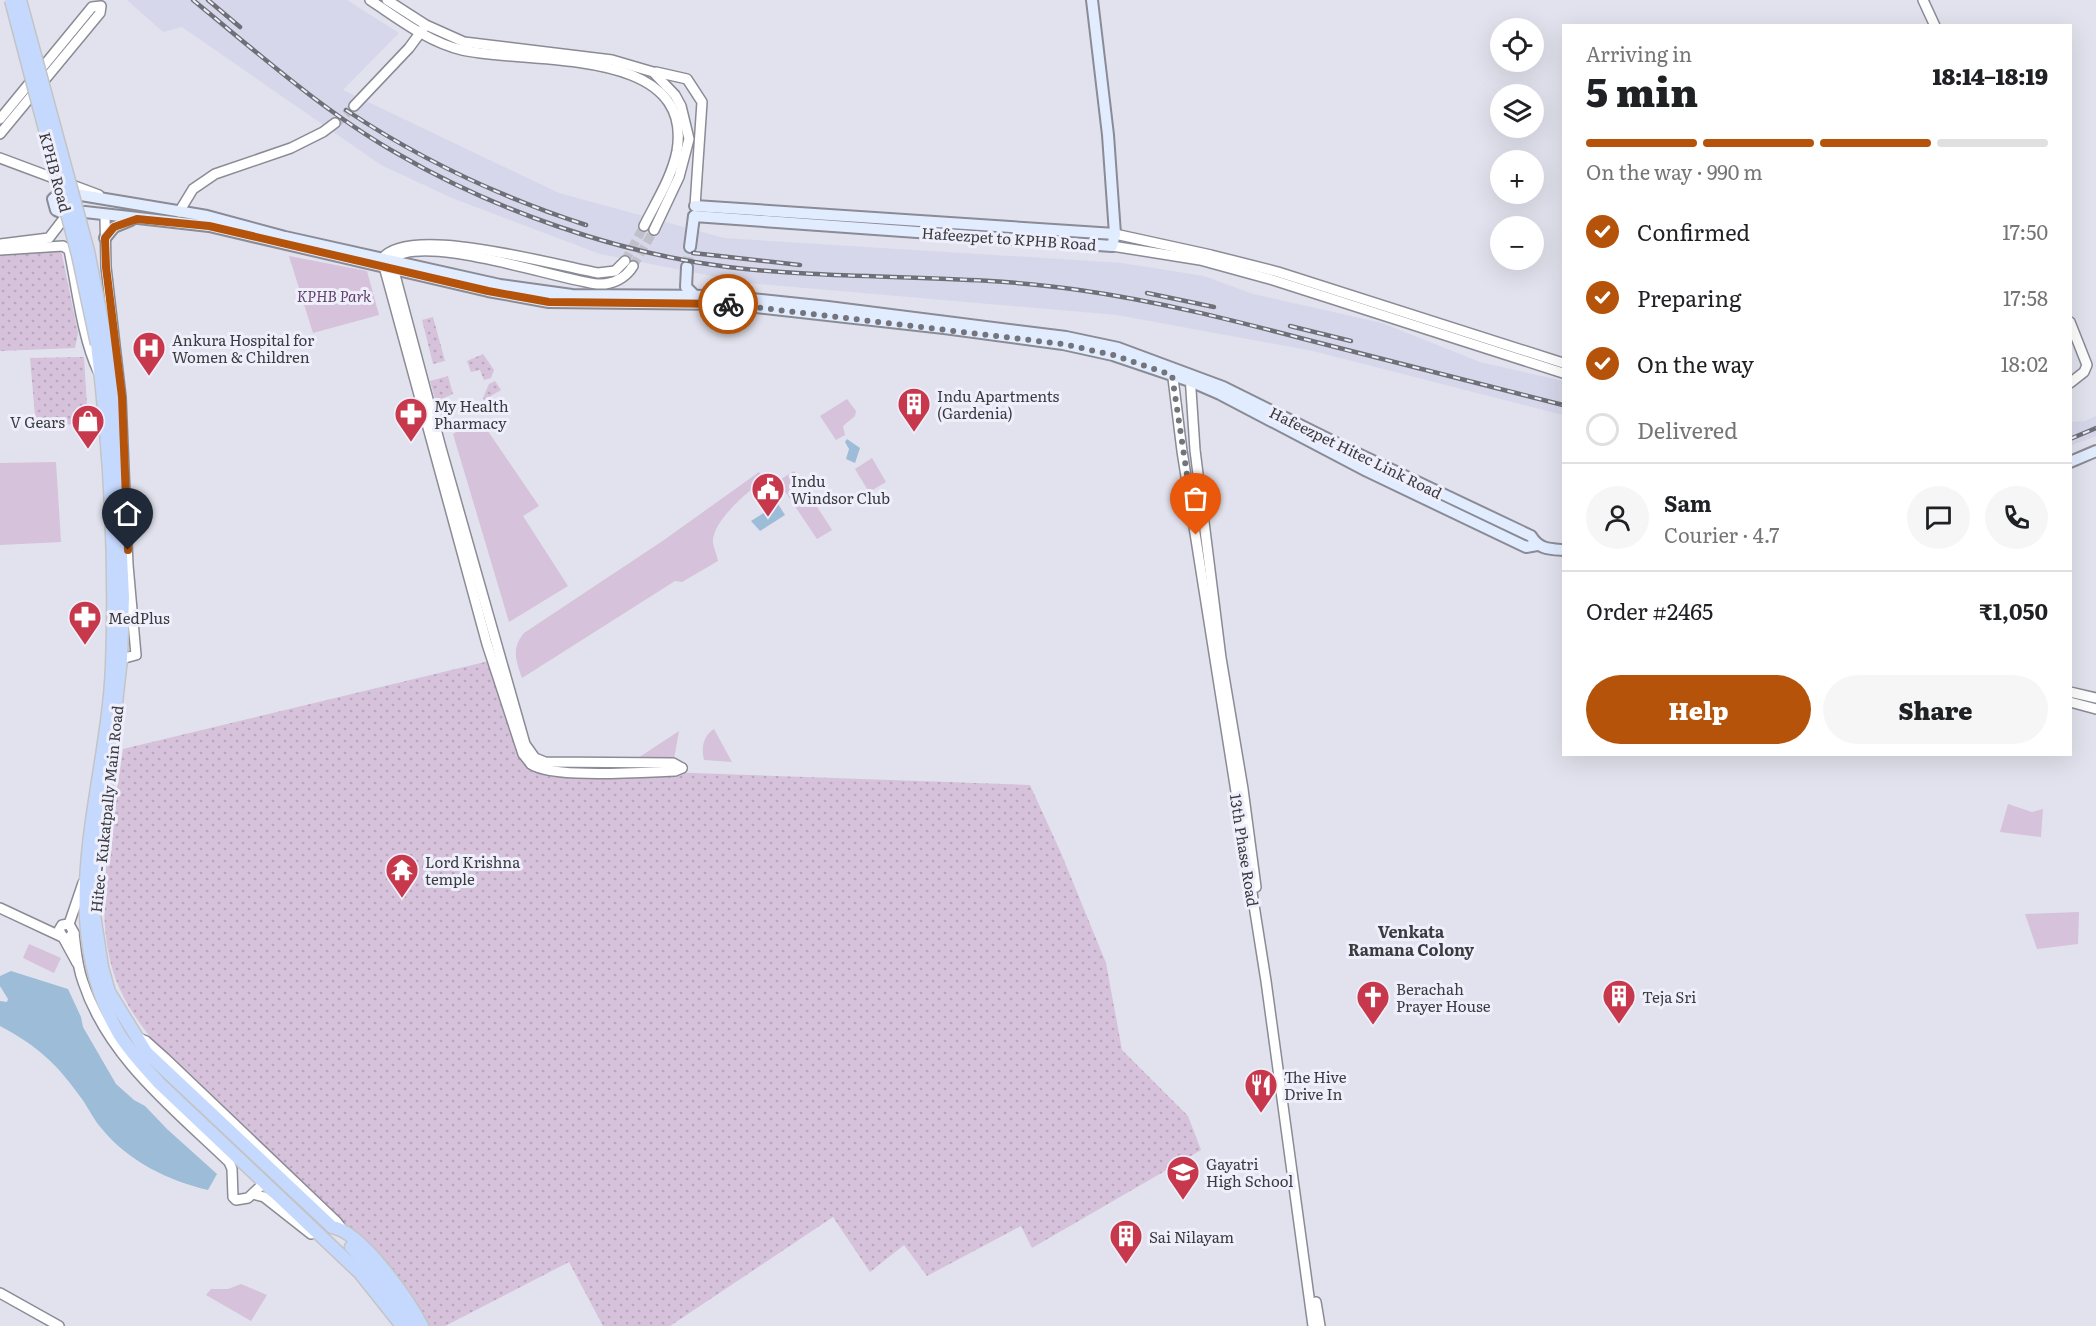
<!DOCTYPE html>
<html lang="en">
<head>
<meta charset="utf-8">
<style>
  :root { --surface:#fff; --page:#f6f6f6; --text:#202124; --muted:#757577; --line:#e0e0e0; --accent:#b45309 }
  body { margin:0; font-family:Literata,serif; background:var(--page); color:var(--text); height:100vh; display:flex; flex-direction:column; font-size:22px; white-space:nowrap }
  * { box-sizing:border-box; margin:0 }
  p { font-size:20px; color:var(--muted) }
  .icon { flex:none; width:33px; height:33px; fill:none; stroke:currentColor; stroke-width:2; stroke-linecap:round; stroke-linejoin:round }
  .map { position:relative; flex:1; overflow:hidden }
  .sheet { position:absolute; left:1562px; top:24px; width:510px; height:732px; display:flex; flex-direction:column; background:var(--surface); border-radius:0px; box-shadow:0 6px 24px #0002 }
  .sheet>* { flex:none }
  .buttons { position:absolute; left:1490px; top:18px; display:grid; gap:12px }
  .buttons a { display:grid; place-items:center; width:54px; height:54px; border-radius:50%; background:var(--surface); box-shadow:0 6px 24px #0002; font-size:30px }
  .pin { position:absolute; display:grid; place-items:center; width:51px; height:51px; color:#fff; margin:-62px -26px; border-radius:50% 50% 50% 0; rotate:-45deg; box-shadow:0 0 6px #0007 }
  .pin .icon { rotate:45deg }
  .courier { position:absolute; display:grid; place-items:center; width:60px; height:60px; margin:-30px; border:4px solid #b45309; border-radius:50%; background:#fff; color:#222; box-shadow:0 2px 8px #0007 }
  .head em { font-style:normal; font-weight:800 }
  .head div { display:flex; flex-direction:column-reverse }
  .head { display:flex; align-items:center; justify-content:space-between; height:102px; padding:0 24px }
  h1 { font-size:39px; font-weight:800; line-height:45px }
  .bar { display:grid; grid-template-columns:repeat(4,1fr); gap:9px 6px; align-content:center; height:72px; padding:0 24px }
  .bar i { height:8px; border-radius:4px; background:var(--line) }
  .bar .on { background:var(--accent) }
  .bar p { grid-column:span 4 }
  .line { display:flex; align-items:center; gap:15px; padding:0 24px; border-top:2px solid var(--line) }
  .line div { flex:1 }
  .round { display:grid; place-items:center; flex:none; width:63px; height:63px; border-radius:32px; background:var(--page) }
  ol { padding:0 24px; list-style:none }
  li { display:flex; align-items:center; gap:18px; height:66px }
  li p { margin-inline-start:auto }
  li .icon { padding:6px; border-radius:50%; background:var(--accent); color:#fff; stroke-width:4 }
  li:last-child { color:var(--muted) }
  li i { width:33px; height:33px; border:3px solid var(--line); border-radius:50% }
  .primary-button { display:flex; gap:12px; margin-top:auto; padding:12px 24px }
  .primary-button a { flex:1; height:69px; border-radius:36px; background:var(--accent); color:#fff; font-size:24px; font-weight:800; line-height:69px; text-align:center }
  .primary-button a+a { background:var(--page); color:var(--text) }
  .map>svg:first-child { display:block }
  .built { fill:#d6d7ea }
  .grass { fill:url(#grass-dots) }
  .green { fill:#d6c2db }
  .water { fill:#9dbcd7 }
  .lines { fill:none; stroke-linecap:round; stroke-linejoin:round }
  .tertiary-tunnel { stroke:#c0c0ca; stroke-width:9; stroke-dasharray:9 4.5; stroke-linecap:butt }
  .secondary-tunnel { stroke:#c0c0ca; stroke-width:10; stroke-dasharray:10 5; stroke-linecap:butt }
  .tertiary-casing { stroke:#8a8b95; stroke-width:12 }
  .secondary-casing { stroke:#8a8b95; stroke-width:14 }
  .primary-casing { stroke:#c4c4c5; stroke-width:15 }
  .tertiary { stroke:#fff; stroke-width:9 }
  .secondary { stroke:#e2ecff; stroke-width:10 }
  .primary { stroke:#c5d9fe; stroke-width:12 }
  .rail-casing { stroke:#6f7077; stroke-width:4.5 }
  .rail { stroke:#eeeffb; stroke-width:2; stroke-dasharray:7; stroke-linecap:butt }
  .primary-bridge-casing { stroke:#c4c4c5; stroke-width:15; stroke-linecap:butt }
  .primary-bridge { stroke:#c5d9fe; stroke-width:12 }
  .done { stroke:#74757c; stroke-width:6; stroke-dasharray:0 10.8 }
  .route { stroke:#b45309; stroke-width:8 }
  .labels { text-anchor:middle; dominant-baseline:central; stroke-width:6; stroke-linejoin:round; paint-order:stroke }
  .street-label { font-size:15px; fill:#3a3a3f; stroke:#eeeffb }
  .park-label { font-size:15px; font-style:italic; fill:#63406b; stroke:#eeeffb }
  .poi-label { font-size:15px; fill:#3a3a3f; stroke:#eeeffb; text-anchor:start }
  .neighbourhood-label { font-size:16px; font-weight:bold; fill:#3a3a3f; stroke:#eeeffb }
</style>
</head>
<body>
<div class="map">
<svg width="2096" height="1326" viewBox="0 0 2096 1326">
  <defs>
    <pattern id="grass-dots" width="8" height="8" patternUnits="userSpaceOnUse" patternTransform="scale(1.5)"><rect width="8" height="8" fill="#d6c2db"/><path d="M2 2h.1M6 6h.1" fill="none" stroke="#b8a7bd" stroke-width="1.8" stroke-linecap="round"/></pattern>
  </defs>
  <rect width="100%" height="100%" fill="#e1e2ed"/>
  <!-- built -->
  <g class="built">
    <polygon points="127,0 347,0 399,33 343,90 559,193 724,238 1122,263 1204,276 1253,294 1382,323 1480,362 1563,381 1563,415 1313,351 1117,315 747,283 600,254 452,198 381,165 182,27 163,32"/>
    <polygon points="2096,416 2096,436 2070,446 2070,422 2085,421"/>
  </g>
  <!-- grass -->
  <g class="grass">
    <polygon points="61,250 78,333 75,348 0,351 0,254"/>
    <polygon points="433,317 445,361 433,364 422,320"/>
    <polygon points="483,354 494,370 491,378 484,380 480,370 471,372 467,361"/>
    <polygon points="84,357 88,423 36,427 30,358"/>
    <polygon points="448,376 453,394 444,398 449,417 441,420 430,381"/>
    <polygon points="495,381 501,390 484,400 483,398 489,384"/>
    <path d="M489 661 526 767 1030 785 1061 853 1106 963 1122 1050 1188 1116 1201 1150 1032 1248 1021 1226 927 1276 904 1245 870 1272 833 1217 670 1326H603L569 1262 445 1326H424L404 1293C353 1241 301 1190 250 1138 203 1092 132 1034 113 971 92 903 114 818 123 749Z"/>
  </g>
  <!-- green -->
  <g class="green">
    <polygon points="289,256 367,271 379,315 313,333"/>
    <polygon points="847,399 856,411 855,416 843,426 845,435 836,440 820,416"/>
    <polygon points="479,418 539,506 523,516 568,586 509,622 453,434"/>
    <polygon points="872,458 886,482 869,492 855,469"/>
    <polygon points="56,462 61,542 0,545 0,463"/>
    <polygon points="794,471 832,530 817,539 778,481"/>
    <path d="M759 472 764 480C748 491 711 522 713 543 714 549 717 555 718 561L682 582 675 581 522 678C516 660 511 649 524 633L664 540Z"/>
    <path d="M714 729 732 762 704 760C701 748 703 736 714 729Z"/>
    <polygon points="679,731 674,759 638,758"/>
    <polygon points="2008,804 2032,812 2043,809 2041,837 2000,832"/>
    <polygon points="2079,912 2078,944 2037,949 2025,914"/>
    <polygon points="29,944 61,958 54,973 23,958"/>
    <polygon points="241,1284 267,1295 251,1321 206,1295 211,1289 228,1289"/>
  </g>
  <!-- water -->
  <g class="water">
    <polygon points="847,439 860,448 855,463 846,459 849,449 845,442"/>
    <polygon points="778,504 785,515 760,531 751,521"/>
    <path d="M11 971 68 989 81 1017 83 1027 116 1084 134 1100 145 1106 167 1129 217 1174 208 1190C169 1181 128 1161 102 1129 94 1120 89 1109 82 1099 57 1064 38 1046 0 1026V1001L7 1002 8 999 0 986V976Z"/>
  </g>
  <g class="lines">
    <!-- tertiary-tunnel -->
    <g class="tertiary-tunnel">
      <polyline points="336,124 354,106"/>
      <polyline points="625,261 644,226"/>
      <polyline points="633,266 654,230"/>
    </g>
    <!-- secondary-tunnel -->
    <polyline class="secondary-tunnel" points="687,267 690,247"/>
    <!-- tertiary casing -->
    <g class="tertiary-casing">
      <g id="tertiary">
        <path d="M370 0C399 19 428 42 462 50 525 65 695 44 677 151 672 177 656 202 644 226"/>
        <polyline points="387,0 426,25 464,42 612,60 653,72 675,95 681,106 689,139 679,177 654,230"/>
        <polyline points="1923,0 1935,26"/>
        <polyline points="656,72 687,79 702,102 695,206"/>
        <polyline points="354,106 409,48 423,29"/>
        <polyline points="0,119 92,7 101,6 100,13 0,134"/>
        <polyline points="0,158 99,195"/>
        <polyline points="179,212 193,189 215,174 291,148 323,132 335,123"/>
        <polyline points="105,216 106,267 121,397 128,565 136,655 121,659"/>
        <polyline points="1115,234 1211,255 1278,272 1563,363"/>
        <polyline points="0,244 49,238 62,221 73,219"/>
        <polyline points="1112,246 1200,260 1273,280 1563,373"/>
        <path d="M0 250 63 246 69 250C77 288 82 337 98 371"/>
        <path d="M633 266C626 278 612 285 598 284 558 280 421 231 391 260L441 448 525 744 535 758 545 762 673 763 682 768"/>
        <polyline points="2070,322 2087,365 2084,372 2070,383"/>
        <polyline points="1172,370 1182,451 1266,981 1313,1326"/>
        <polyline points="1190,375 1195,450 1221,658 1243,789 1256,887"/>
        <polyline points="2070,692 2096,698"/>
        <polyline points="2070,702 2096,709"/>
        <path d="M535 758 531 764 523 754 487 644 382 259C407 223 558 266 598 273L615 271 625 261"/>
        <path d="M531 764C552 779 645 772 675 771L682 768"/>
        <path d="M0 908 60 936C63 938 65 939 68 938L74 933 69 924 62 925 59 930 77 963"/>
        <polyline points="69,924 83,883"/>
        <path d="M74 933C76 949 77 966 83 982 108 1058 173 1108 229 1162L232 1169 233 1197 236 1200 248 1198 265 1182"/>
        <polyline points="136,1037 146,1041 165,1058 337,1222 342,1229"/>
        <polyline points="253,1194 264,1197 311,1234"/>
        <polyline points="0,1293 59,1326"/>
        <polyline points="1316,1302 1320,1326"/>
      </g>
    </g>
    <!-- secondary casing -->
    <g class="secondary-casing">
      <g id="secondary">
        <polyline points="695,206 1115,234"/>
        <polyline points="105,238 114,227 131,220"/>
        <polyline points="690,247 694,216 1112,246 1115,234 1108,135 1092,0"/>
        <polyline points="687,267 686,287 695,296"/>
        <polyline points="2070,462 2096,451"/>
        <path d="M1537 545 1526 547 1367 471 1220 394 1190 381 1113 355 1063 344 944 328 729 304 549 302 488 291 209 226 85 212 65 214 56 210 53 199 59 194 69 193 207 216 285 237 500 285 572 295 722 296 828 307 1066 337 1118 348 1223 387 1356 453 1531 536C1539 549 1548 549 1563 550"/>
      </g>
    </g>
    <!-- primary casing -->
    <g class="primary-casing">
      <g id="primary">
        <path d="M106 342 114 413 123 597 121 659 93 908 102 967 109 992 146 1052 332 1227C362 1232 408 1299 422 1326"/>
        <path d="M97 344C110 450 116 559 112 666 107 790 51 917 119 1034 130 1052 145 1067 159 1083L360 1273 402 1326"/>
        <polyline points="351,1247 379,1278 413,1326"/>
      </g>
    </g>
    <!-- tertiary -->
    <use href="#tertiary" class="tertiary"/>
    <!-- secondary -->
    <use href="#secondary" class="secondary"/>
    <!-- primary -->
    <use href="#primary" class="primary"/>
    <!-- rail casing -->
    <g class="rail-casing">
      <g id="rail">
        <path d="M193 0C259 54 324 112 398 154 494 210 617 253 728 267 844 281 964 273 1079 290 1157 301 1232 320 1308 340 1393 362 1478 383 1563 405"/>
        <polyline points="208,0 240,27"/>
        <path d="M346 110C421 160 500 197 586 225"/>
        <polyline points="693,253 800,265"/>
        <polyline points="1147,293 1214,307"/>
        <polyline points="1290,326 1351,341"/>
        <polyline points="2070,439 2096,428"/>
      </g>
    </g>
    <!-- rail -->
    <use href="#rail" class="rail"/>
    <!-- primary-bridge casing -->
    <g class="primary-bridge-casing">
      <g id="primary-bridge">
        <polyline points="11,0 78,255 97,344"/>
        <polyline points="20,0 88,251 106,342"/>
      </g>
    </g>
    <!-- primary-bridge -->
    <use href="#primary-bridge" class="primary-bridge"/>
  </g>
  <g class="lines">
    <!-- done -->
    <polyline class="done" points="728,304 1063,344 1113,355 1172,375 1196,535"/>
    <!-- route -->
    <polyline class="route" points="128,550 122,397 106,267 105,238 114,227 137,219 209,226 488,291 549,302 728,304"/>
  </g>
  <!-- icons -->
  <defs>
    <g id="hospital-pin" transform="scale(1.725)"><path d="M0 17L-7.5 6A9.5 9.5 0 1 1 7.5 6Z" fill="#c8384c" stroke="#eeeffb"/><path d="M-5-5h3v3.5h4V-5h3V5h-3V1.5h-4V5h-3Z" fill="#fff"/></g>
    <g id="building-pin" transform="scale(1.725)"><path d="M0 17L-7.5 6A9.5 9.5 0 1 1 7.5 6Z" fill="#c8384c" stroke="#eeeffb"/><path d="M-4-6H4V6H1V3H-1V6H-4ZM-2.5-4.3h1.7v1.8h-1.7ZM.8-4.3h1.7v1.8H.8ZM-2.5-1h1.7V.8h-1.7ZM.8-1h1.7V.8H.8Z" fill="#fff"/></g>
    <g id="pharmacy-pin" transform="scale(1.725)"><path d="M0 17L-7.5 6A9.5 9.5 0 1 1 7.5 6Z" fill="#c8384c" stroke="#eeeffb"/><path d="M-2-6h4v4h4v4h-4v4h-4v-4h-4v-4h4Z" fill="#fff"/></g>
    <g id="shop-pin" transform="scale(1.725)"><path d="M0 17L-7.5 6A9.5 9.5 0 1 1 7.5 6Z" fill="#c8384c" stroke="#eeeffb"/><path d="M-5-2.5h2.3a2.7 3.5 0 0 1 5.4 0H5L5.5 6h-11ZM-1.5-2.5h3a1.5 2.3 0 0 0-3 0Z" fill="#fff"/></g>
    <g id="civic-pin" transform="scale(1.725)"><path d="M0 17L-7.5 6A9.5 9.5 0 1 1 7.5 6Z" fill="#c8384c" stroke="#eeeffb"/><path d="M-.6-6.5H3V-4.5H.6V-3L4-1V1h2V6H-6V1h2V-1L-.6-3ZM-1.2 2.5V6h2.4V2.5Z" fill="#fff"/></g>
    <g id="temple-pin" transform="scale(1.725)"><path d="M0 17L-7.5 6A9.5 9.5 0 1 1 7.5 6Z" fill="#c8384c" stroke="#eeeffb"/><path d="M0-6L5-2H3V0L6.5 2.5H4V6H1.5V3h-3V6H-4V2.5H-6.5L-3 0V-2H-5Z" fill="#fff"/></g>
    <g id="church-pin" transform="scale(1.725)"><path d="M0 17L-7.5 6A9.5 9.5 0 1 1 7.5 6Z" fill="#c8384c" stroke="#eeeffb"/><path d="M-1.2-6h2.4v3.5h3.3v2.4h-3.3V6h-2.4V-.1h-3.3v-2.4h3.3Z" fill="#fff"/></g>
    <g id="restaurant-pin" transform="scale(1.725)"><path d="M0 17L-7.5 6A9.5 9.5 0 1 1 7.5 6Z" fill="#c8384c" stroke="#eeeffb"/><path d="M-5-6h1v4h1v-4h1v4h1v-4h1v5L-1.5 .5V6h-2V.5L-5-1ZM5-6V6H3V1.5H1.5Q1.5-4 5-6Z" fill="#fff"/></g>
    <g id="school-pin" transform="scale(1.725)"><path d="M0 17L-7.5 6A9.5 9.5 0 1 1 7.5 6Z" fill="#c8384c" stroke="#eeeffb"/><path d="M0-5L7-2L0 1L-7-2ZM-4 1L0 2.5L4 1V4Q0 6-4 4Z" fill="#fff"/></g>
  </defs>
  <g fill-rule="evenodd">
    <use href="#hospital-pin" x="149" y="348"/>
    <use href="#building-pin" x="914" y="404"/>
    <use href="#pharmacy-pin" x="411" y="414"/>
    <use href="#shop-pin" x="88" y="421"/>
    <use href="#civic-pin" x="768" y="489"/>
    <use href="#pharmacy-pin" x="85" y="617"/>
    <use href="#temple-pin" x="402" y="870"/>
    <use href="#building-pin" x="1619" y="996"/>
    <use href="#church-pin" x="1373" y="997"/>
    <use href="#restaurant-pin" x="1261" y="1085"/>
    <use href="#school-pin" x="1183" y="1172"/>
    <use href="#building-pin" x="1126" y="1236"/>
  </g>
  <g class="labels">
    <!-- street labels -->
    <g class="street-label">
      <text transform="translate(56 172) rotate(75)">KPHB Road</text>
      <text transform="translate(1009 238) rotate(4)">Hafeezpet to KPHB Road</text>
      <text transform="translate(1356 452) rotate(26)">Hafeezpet Hitec Link Road</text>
      <text transform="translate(106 809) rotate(-84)">Hitec - Kukatpally Main Road</text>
      <text transform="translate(1245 850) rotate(81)">13th Phase Road</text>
    </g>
    <!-- park labels -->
    <g class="park-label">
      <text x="334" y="295">KPHB Park</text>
    </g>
    <!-- poi labels -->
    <g class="poi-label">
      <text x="172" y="339">Ankura Hospital for<tspan x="172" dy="17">Women &amp; Children</tspan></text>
      <text x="937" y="395">Indu Apartments<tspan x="937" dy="17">(Gardenia)</tspan></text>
      <text x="434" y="405">My Health<tspan x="434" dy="17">Pharmacy</tspan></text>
      <text x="65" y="421" text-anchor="end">V Gears</text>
      <text x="791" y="480">Indu<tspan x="791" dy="17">Windsor Club</tspan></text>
      <text x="108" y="617">MedPlus</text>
      <text x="425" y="861">Lord Krishna<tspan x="425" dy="17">temple</tspan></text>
      <text x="1396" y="988">Berachah<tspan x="1396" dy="17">Prayer House</tspan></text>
      <text x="1642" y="996">Teja Sri</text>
      <text x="1284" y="1076">The Hive<tspan x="1284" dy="17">Drive In</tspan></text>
      <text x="1206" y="1163">Gayatri<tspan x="1206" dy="17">High School</tspan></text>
      <text x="1149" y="1236">Sai Nilayam</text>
    </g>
    <!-- neighbourhood labels -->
    <g class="neighbourhood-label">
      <text x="1411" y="931">Venkata<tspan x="1411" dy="18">Ramana Colony</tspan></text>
    </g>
  </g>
</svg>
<div class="buttons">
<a><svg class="icon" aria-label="locate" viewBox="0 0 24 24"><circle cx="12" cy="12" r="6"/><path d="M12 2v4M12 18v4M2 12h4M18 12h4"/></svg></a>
<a><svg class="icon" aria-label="layers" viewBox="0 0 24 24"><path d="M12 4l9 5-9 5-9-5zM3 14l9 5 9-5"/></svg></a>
<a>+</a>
<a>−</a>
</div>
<div class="pin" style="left:1196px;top:535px;background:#ea580c"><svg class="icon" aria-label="bag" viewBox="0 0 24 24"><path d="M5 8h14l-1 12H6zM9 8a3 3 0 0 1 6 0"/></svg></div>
<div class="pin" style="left:128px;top:550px;background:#1f2937"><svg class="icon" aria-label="home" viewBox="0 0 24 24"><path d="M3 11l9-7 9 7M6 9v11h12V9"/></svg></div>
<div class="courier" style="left:728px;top:304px"><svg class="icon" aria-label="bike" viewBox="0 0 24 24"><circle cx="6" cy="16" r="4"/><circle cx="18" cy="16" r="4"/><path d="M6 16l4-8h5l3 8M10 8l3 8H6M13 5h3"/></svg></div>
<section class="sheet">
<div class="head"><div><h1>5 min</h1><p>Arriving in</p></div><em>18:14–18:19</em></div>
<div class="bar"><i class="on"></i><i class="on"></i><i class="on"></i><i></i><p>On the way · 990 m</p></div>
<ol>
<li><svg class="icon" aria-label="check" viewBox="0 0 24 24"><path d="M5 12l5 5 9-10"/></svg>Confirmed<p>17:50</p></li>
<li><svg class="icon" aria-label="check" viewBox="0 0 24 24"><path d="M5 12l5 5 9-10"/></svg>Preparing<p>17:58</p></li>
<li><svg class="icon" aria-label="check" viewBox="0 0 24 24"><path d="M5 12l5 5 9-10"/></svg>On the way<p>18:02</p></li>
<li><i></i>Delivered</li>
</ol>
<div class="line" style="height:108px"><a class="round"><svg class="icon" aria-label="person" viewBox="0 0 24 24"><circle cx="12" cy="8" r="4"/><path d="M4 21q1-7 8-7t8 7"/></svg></a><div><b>Sam</b><p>Courier · 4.7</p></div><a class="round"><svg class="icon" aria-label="chat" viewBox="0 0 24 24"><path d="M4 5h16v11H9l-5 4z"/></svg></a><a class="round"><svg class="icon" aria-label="phone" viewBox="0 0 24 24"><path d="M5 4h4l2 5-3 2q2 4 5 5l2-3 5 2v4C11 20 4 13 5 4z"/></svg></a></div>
<div class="line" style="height:78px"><div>Order #2465</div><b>₹1,050</b></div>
<div class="primary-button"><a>Help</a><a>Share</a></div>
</section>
</div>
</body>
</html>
